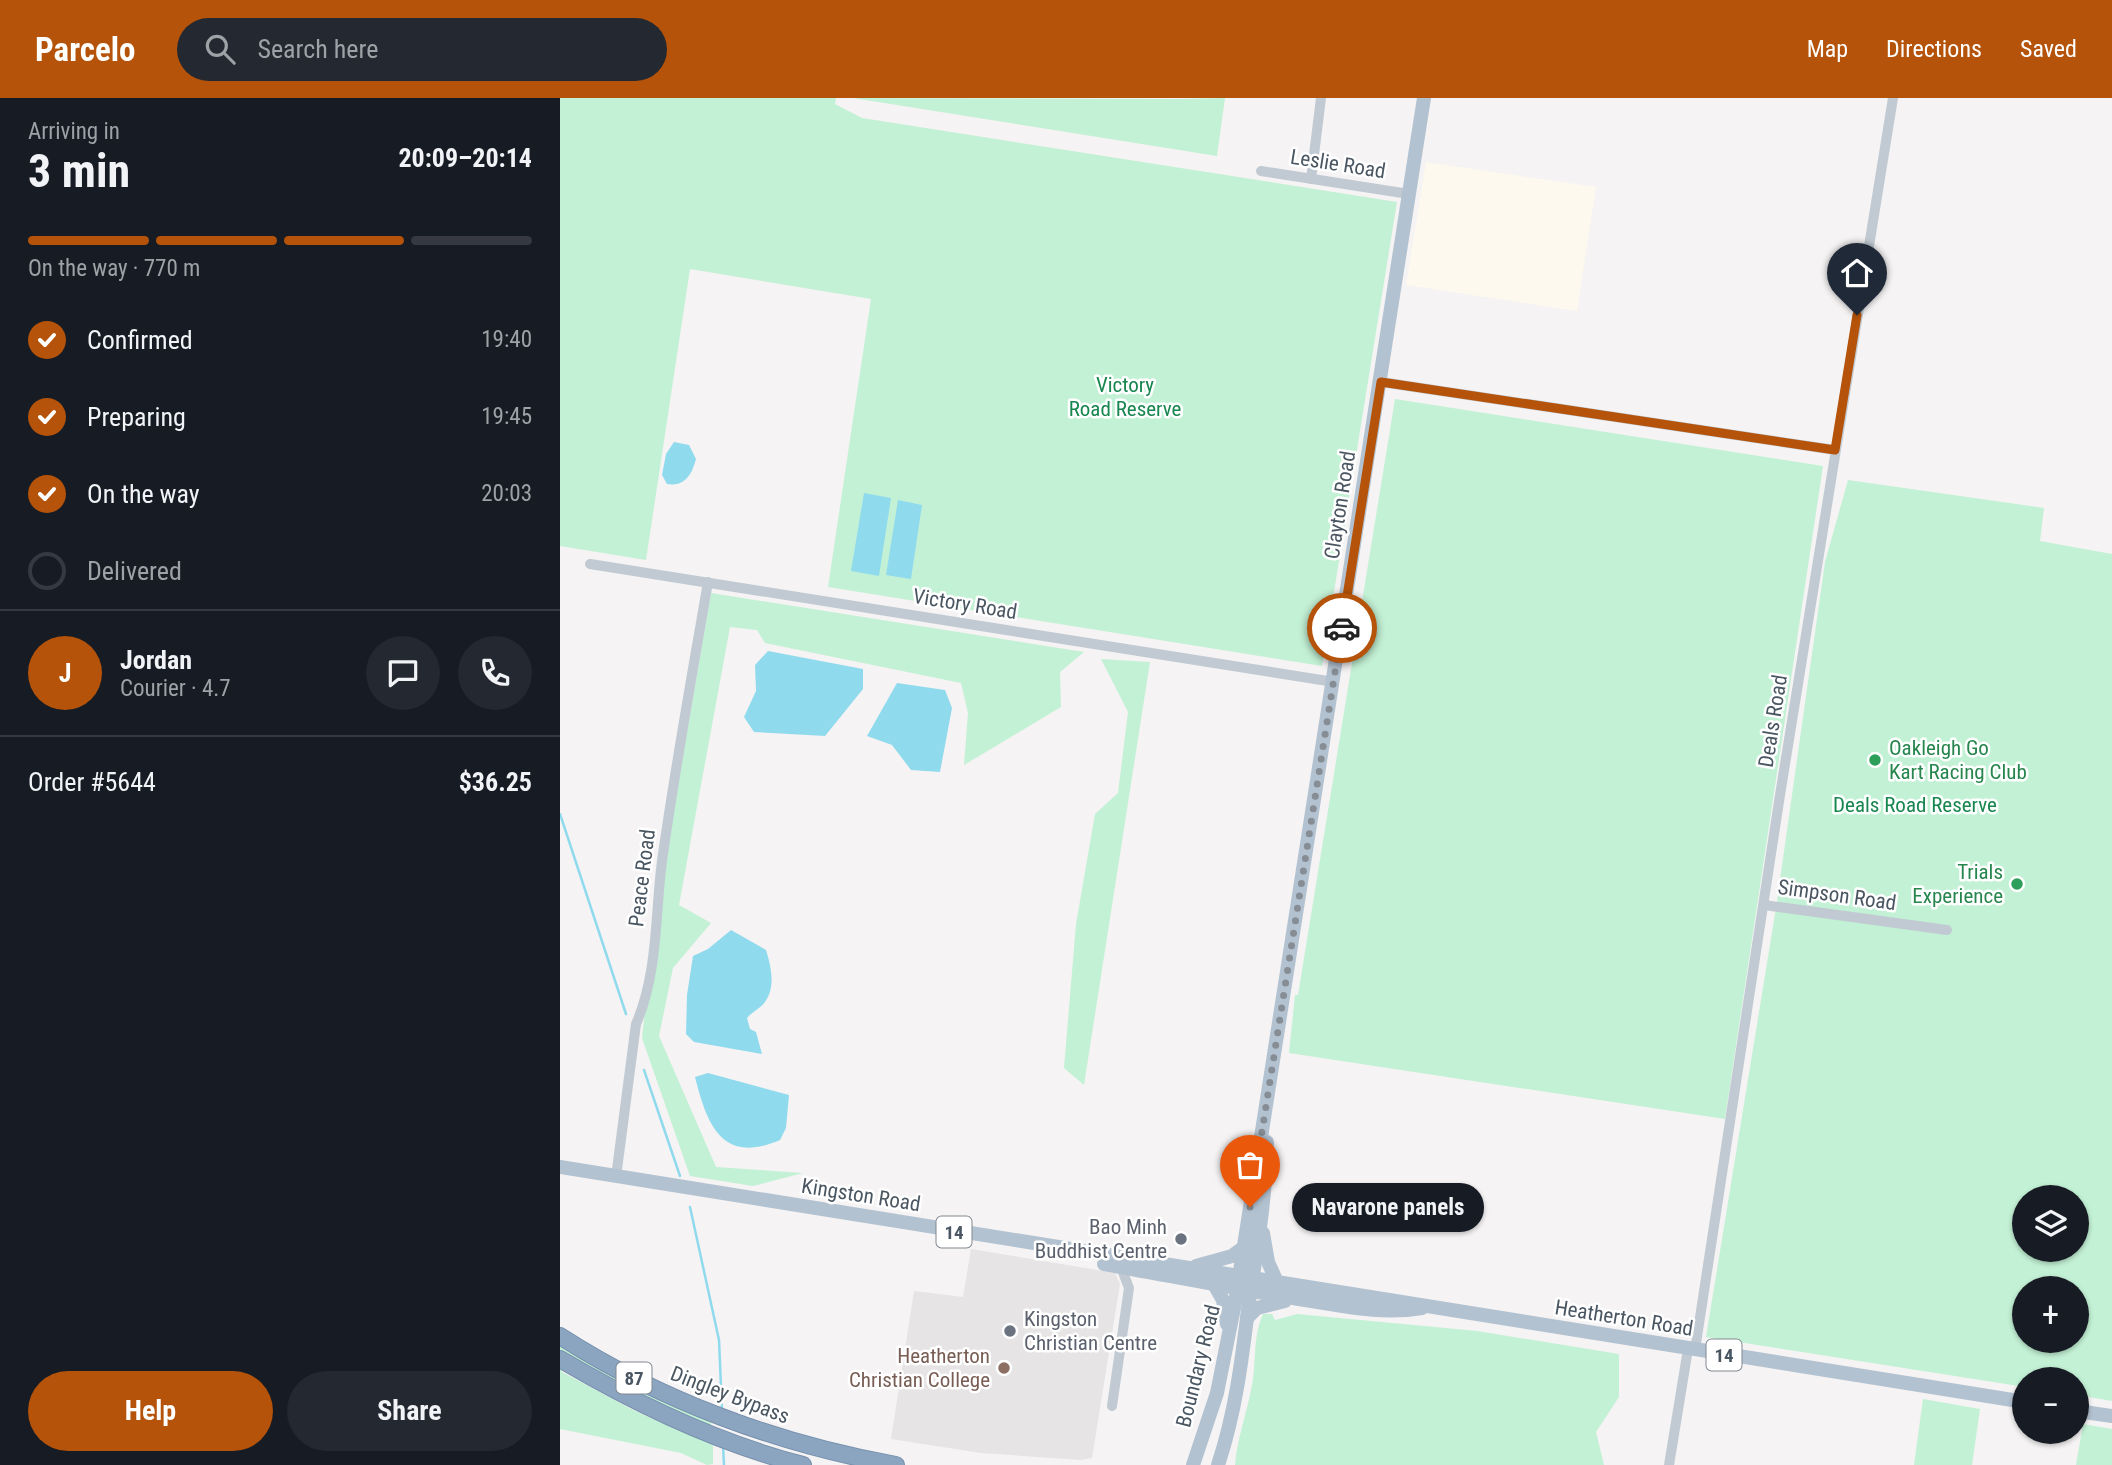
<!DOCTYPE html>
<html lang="en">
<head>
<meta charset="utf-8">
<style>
  :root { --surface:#171b24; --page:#242831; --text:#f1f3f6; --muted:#9ea1a6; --line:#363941; --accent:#b45309 }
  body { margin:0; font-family:"Roboto Condensed",sans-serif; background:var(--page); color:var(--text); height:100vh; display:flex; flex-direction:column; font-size:26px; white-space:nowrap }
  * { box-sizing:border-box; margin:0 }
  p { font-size:23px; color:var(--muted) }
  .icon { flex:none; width:38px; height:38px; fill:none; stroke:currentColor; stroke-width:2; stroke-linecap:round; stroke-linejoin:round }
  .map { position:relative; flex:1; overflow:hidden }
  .panel { display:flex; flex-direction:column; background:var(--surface); width:560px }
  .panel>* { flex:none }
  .fabs { position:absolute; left:1452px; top:1087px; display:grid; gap:14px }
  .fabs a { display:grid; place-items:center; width:77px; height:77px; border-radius:50%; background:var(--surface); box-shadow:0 2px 5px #0004; font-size:35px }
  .pin { position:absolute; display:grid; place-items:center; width:60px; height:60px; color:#fff; margin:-72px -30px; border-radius:50% 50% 50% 0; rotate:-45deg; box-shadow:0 0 7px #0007 }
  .pin .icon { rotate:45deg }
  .courier { position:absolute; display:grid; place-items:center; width:70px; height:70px; margin:-35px; border:5px solid #b45309; border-radius:50%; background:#fff; color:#222; box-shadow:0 2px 9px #0007 }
  .bubble { position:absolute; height:49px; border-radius:24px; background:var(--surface); box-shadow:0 2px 5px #0004; font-size:23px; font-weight:700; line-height:49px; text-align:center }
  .headline em { font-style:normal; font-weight:700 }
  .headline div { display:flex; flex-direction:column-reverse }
  .headline { display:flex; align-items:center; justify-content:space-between; height:119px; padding:0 28px }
  h1 { font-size:46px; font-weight:700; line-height:52px }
  .bar { display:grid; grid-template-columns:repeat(4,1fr); gap:10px 7px; align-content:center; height:84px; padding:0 28px }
  .bar i { height:9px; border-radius:5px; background:var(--line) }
  .bar .current { background:var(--accent) }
  .bar p { grid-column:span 4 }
  .line { display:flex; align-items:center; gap:18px; padding:0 28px; border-top:2px solid var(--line) }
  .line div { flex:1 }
  .round { display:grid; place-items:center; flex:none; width:74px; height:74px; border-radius:37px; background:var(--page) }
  ol { padding:0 28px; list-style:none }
  li { display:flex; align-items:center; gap:21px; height:77px }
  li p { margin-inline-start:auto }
  li .icon { padding:7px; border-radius:50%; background:var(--accent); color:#fff; stroke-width:4 }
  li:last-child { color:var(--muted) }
  li i { width:38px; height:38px; border:4px solid var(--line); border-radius:50% }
  .cta { display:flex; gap:14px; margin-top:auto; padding:14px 28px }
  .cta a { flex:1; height:80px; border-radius:42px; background:var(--accent); color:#fff; font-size:28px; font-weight:700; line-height:80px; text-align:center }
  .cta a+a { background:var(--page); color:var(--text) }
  header { display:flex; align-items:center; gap:42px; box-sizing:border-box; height:98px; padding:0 35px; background:var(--accent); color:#fff }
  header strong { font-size:33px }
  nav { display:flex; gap:38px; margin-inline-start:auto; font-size:24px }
  .search { width:490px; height:63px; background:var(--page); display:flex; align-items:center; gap:18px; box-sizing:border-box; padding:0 24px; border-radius:38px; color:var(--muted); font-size:26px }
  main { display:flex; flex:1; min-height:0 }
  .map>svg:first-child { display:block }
  .commercial { fill:#fdf9ef }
  .education { fill:#e6e4e5 }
  .green { fill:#c3f1d5; fill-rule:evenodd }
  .water { fill:#90daee }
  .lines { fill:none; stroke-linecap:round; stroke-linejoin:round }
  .stream { stroke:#90daee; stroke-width:2.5 }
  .highway-casing { stroke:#7690ad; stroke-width:18 }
  .minor { stroke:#c1cad2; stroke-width:10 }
  .major { stroke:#b3c2d1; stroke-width:14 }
  .highway { stroke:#8ba5c1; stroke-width:16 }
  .done { stroke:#868d94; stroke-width:7; stroke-dasharray:0 12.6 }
  .route { stroke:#b45309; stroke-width:9 }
  .leisure-dot { fill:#2e9e5b; stroke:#fff; stroke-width:2.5 }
  .worship-dot { fill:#6b7280; stroke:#fff; stroke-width:2.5 }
  .education-dot { fill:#8d6e63; stroke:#fff; stroke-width:2.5 }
  .labels { text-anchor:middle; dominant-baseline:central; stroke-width:5; stroke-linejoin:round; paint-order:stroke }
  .shield { fill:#fff; stroke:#808990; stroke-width:2 }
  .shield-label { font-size:19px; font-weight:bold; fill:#4a5661 }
  .street-label { font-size:21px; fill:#4a5661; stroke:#fff }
  .park-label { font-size:21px; fill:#17864f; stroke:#fff }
  .leisure-label { font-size:21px; fill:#27864d; stroke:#fff; text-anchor:start }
  .worship-label { font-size:21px; fill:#5b616d; stroke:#fff; text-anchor:end }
  .education-label { font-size:21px; fill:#785e54; stroke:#fff; text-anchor:end }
</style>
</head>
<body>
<header>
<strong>Parcelo</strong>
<div class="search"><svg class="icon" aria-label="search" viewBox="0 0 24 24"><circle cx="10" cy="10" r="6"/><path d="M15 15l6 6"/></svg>Search here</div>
<nav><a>Map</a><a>Directions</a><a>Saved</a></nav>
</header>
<main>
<section class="panel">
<div class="headline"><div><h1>3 min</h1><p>Arriving in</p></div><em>20:09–20:14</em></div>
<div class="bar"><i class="current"></i><i class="current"></i><i class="current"></i><i></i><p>On the way · 770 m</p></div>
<ol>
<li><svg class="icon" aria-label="check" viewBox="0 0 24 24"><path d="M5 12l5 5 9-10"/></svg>Confirmed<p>19:40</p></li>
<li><svg class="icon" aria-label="check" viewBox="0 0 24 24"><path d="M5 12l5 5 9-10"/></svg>Preparing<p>19:45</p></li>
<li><svg class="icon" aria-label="check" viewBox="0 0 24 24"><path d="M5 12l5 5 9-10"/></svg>On the way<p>20:03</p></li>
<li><i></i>Delivered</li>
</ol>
<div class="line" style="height:126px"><b class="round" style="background:var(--accent);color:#fff">J</b><div><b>Jordan</b><p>Courier · 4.7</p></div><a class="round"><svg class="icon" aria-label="chat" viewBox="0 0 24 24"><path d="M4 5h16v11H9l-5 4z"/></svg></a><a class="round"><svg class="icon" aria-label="phone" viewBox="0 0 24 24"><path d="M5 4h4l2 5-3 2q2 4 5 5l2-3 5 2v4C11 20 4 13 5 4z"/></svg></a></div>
<div class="line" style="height:91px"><div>Order #5644</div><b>$36.25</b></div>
<div class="cta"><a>Help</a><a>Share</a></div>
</section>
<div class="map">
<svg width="1552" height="1367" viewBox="0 0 1552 1367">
  <rect width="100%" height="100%" fill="#f5f3f3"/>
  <!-- commercial -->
  <polygon class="commercial" points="866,64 1036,89 1017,213 846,187"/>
  <!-- education -->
  <polygon class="education" points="411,1151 555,1175 560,1186 532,1360 521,1362 421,1355 331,1341 354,1193 403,1199"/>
  <!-- green -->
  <g class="green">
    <polygon points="0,0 276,0 275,6 302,20 837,104 762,568 268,489 311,201 130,171 86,462 0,448"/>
    <polygon points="293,0 620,1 665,0 657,58"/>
    <polygon points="835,301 1263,368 1165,1021 729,955 735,897 738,897"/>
    <path d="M1288 382 1484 410 1480 443 1552 456V1303L1517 1297V1281H1465V1289L1146 1239 1216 810 1265 464ZM1465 1099H1517V1152H1465ZM1465 1190H1517V1242H1465Z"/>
    <polygon points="151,495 524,554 500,574 501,609 404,667 408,615 401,585 205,545 197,532 170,529 119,807 151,825 113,870 99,938 156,1069 243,1075 193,1088 130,1078 82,940 96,814"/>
    <polygon points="541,561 590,564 524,987 504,970 516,826 535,716 558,695 568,614"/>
    <path d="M703 1216H712L715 1222 737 1216 917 1233 1059 1256V1299L1036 1334 1044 1367H675C677 1341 686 1318 691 1292 697 1267 692 1240 703 1216Z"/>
    <polygon points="0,1245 151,1322 151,1329 78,1297 0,1254"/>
    <polygon points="0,1269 2,1274 75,1313 153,1347 153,1366 147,1367 121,1355 0,1331"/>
    <polygon points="1363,1301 1420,1311 1412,1367 1354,1367"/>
    <polygon points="1523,1326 1552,1331 1552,1367 1516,1367"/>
  </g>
  <!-- water -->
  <g class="water">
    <path d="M114 344 129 347 136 361C132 376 125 389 107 386L102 377 106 356Z"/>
    <polygon points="304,395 331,400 319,478 291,473"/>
    <polygon points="338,402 362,407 351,481 326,477"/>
    <polygon points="208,553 303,571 303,591 265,638 194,634 184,619 196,593 195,567"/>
    <polygon points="337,585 385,592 392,610 380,674 351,672 332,647 307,638"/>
    <path d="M171 832 206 852C211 868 216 889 205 904 201 910 192 914 187 920L190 931 196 934 202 956 134 944 126 936 127 897 133 858 148 851Z"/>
    <path d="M148 975 229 997 226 1030 220 1042C162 1067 147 1027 135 979Z"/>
  </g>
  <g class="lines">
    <!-- stream -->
    <g class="stream">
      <polyline points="0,716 66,916"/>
      <polyline points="84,972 120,1078"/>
      <polyline points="130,1109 159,1242 162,1312"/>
      <polyline points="163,1347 164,1367"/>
    </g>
    <!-- highway casing -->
    <g class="highway-casing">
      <g id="highway">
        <path d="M0 1238C101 1303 218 1346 336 1367"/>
        <path d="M0 1261C76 1306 157 1345 243 1367"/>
      </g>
    </g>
    <!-- minor -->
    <g class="minor">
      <polyline points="701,73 849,96"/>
      <polyline points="751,81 761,0"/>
      <polyline points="821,284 1275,352"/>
      <polyline points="30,466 774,584"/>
      <polyline points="1204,807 1387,832"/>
      <path d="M56 1079 76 926C98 876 95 817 102 763 115 670 132 577 148 484"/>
      <polyline points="1135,1252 1220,697 1333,0"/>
      <polyline points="552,1308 569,1190 561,1169"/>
      <polyline points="1109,1367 1128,1251"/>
    </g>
    <!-- major -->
    <g class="major">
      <polyline points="0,1069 1465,1304"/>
      <polyline points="703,1135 708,1164 717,1184"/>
      <path d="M544 1166C611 1178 677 1191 745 1202 784 1208 822 1217 862 1210"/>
      <polyline points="636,1168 672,1158 683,1150"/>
      <polyline points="655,1188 663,1202 667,1226"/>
      <polyline points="687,1220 697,1210 725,1203"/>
      <polyline points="1517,1313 1552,1318"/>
      <polyline points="633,1367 657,1295 675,1205 864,0"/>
      <path d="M658 1367C676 1313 682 1260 689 1204 697 1151 706 1098 707 1044"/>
    </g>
    <!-- highway -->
    <use href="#highway" class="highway"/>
  </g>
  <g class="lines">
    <!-- done -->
    <polyline class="done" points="690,1109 782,530"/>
    <!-- route -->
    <polyline class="route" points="782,530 821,284 1275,352 1297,217"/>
  </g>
  <!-- markers -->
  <g class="leisure-dot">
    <circle cx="1315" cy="662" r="7"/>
    <circle cx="1457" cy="786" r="7"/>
  </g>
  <g class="worship-dot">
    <circle cx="621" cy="1141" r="7"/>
    <circle cx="450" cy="1233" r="7"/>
  </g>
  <circle class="education-dot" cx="444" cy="1270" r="7"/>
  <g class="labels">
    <!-- shield labels -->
    <g class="shield">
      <rect x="376.5" y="1118.5" width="35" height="31" rx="5"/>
      <rect x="1146.5" y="1241.5" width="35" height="31" rx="5"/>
      <rect x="56.5" y="1264.5" width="35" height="31" rx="5"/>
    </g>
    <g class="shield-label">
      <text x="394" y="1134">14</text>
      <text x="1164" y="1257">14</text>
      <text x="74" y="1280">87</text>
    </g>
    <!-- street labels -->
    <g class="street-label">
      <text transform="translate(778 66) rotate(9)">Leslie Road</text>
      <text transform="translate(780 407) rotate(-81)">Clayton Road</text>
      <text transform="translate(405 506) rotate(9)">Victory Road</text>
      <text transform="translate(1213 623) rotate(-81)">Deals Road</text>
      <text transform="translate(82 780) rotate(-83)">Peace Road</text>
      <text transform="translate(1277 797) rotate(8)">Simpson Road</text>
      <text transform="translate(301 1097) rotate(9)">Kingston Road</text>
      <text transform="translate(1064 1220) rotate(9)">Heatherton Road</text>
      <text transform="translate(638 1268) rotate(-76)">Boundary Road</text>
      <text transform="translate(170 1297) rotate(21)">Dingley Bypass</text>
    </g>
    <!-- park labels -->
    <g class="park-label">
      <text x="565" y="287">Victory<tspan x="565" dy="24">Road Reserve</tspan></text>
      <text x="1355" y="707">Deals Road Reserve</text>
    </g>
    <!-- leisure labels -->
    <g class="leisure-label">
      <text x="1329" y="650">Oakleigh Go<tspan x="1329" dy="24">Kart Racing Club</tspan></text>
      <text x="1443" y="774" text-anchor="end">Trials<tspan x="1443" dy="24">Experience</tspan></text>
    </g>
    <!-- worship labels -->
    <g class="worship-label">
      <text x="607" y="1129">Bao Minh<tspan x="607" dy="24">Buddhist Centre</tspan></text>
      <text x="464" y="1221" text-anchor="start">Kingston<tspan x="464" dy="24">Christian Centre</tspan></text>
    </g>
    <!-- education labels -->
    <g class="education-label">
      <text x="430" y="1258">Heatherton<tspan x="430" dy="24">Christian College</tspan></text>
    </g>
  </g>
</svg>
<div class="fabs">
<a><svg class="icon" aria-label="layers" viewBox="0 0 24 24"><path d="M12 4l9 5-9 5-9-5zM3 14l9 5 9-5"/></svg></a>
<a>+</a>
<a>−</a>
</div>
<div class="pin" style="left:690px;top:1109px;background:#ea580c"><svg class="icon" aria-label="bag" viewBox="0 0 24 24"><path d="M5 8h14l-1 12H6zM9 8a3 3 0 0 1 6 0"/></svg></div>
<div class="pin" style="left:1297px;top:217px;background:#1f2937"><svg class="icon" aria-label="home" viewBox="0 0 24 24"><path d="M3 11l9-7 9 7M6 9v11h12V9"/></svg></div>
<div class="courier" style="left:782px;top:530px"><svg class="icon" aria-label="car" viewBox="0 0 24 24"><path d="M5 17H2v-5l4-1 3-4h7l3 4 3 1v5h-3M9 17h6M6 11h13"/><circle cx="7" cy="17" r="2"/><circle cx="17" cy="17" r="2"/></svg></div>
<div class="bubble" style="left:732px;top:1085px;width:192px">Navarone panels</div>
</div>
</main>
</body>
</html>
